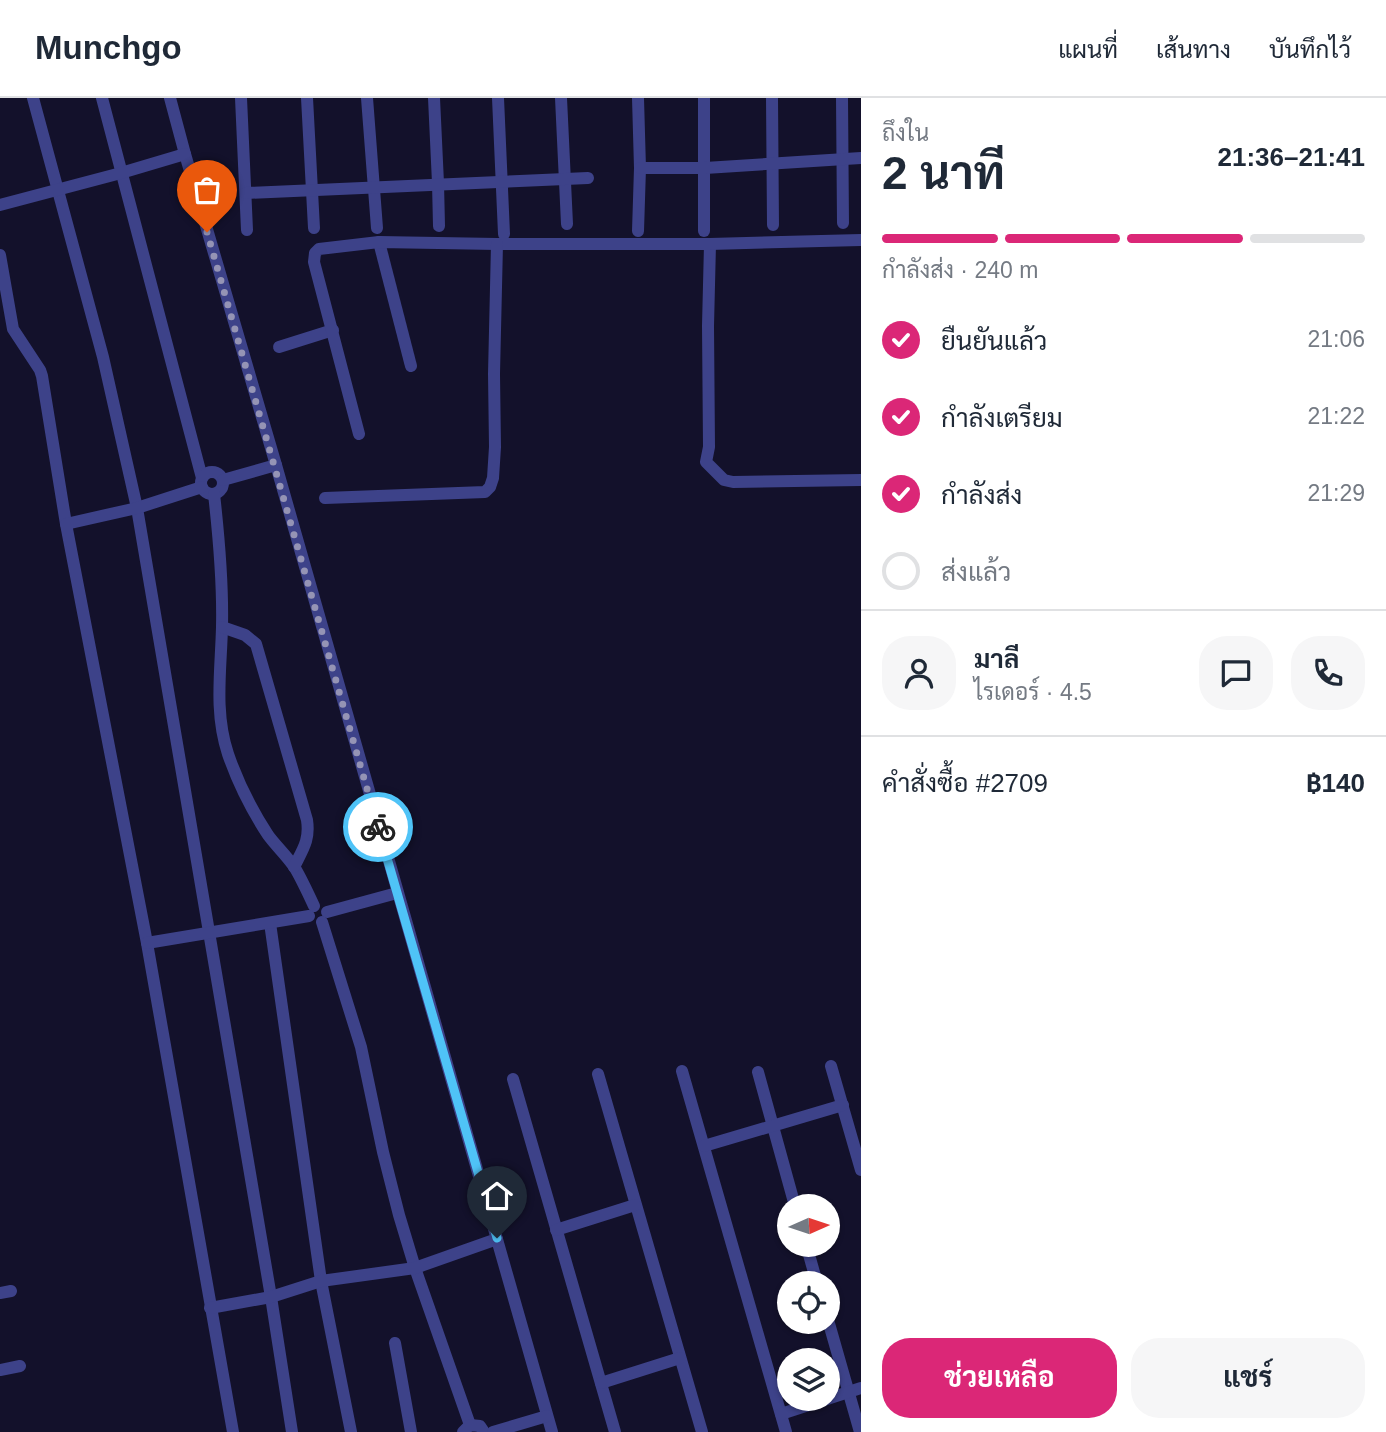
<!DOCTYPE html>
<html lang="th">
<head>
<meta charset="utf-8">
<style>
  :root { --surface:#fff; --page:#f6f6f7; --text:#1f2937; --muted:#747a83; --line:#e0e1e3; --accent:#db2777 }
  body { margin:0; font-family:Arial,Sarabun,sans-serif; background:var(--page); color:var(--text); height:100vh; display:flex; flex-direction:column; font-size:26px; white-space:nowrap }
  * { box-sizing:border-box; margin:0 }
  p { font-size:23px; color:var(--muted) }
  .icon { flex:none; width:38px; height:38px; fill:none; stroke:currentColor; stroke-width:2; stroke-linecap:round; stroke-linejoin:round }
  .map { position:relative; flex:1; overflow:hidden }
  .panel { display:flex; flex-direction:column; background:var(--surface); width:525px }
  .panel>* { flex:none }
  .needle { width:46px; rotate:87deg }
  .tools { position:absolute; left:777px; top:1096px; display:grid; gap:14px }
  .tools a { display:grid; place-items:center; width:63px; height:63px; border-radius:50%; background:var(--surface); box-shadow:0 2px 5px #0004; font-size:35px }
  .pin { position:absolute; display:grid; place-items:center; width:60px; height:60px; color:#fff; margin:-72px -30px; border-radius:50% 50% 50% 0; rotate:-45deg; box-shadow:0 0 7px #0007 }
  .pin .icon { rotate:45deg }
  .courier { position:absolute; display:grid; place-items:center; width:70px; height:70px; margin:-35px; border:5px solid #4fc3f7; border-radius:50%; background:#fff; color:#222; box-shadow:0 2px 9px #0007 }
  .summary em { font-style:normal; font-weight:700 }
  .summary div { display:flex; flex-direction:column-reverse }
  .summary { display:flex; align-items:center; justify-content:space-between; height:119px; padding:0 21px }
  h1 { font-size:46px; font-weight:700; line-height:52px }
  .bar { display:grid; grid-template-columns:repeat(4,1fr); gap:10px 7px; align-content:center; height:84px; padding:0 21px }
  .bar i { height:9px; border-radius:5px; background:var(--line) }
  .bar .active { background:var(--accent) }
  .bar p { grid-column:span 4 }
  .line { display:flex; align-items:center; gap:18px; padding:0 21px; border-top:2px solid var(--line) }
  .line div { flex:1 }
  .round { display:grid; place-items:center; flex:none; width:74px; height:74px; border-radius:28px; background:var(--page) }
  ol { padding:0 21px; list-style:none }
  li { display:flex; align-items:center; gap:21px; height:77px }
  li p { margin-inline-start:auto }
  li .icon { padding:7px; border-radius:50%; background:var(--accent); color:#fff; stroke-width:4 }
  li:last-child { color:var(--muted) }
  li i { width:38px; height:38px; border:4px solid var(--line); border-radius:50% }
  .cta { display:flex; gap:14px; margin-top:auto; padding:14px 21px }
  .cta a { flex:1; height:80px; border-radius:28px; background:var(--accent); color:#fff; font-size:28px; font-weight:700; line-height:80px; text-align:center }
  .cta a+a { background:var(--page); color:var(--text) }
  header { display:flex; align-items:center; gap:42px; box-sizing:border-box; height:98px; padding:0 35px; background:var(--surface); border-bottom:2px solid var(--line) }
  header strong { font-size:33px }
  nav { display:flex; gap:38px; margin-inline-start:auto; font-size:24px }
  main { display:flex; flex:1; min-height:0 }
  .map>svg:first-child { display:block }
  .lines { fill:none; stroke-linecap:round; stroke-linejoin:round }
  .minor { stroke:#3d4289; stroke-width:12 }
  .done { stroke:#9594b5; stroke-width:7; stroke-dasharray:0 12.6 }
  .route { stroke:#4fc3f7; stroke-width:9 }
</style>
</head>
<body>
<header>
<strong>Munchgo</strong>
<nav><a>แผนที่</a><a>เส้นทาง</a><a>บันทึกไว้</a></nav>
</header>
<main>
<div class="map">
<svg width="861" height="1334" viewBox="0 0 861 1334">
  <rect width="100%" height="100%" fill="#13112b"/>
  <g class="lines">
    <!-- minor -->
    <g class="minor">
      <polyline points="33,0 103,259 137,410 271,1199 292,1334"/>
      <polyline points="102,0 202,380"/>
      <polyline points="170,0 185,56 276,367 552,1334"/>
      <polyline points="241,0 247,132"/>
      <polyline points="307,0 314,130"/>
      <polyline points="367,0 377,130"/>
      <polyline points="434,0 438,85 439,128"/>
      <polyline points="498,0 504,136"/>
      <polyline points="561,0 567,126"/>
      <polyline points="638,0 640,70 638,133"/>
      <polyline points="704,0 704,133"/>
      <polyline points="772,0 773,127"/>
      <polyline points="842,0 843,125"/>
      <polyline points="640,70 705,70 861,60"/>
      <polyline points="246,95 588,80"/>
      <polyline points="0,107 121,75 185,56"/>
      <polyline points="379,144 411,268"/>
      <polyline points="710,146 708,228 709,349 706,364 724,382 733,384 861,382"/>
      <polyline points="0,157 13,231 40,272 42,278 66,426"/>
      <polyline points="279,249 333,232"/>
      <polyline points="359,336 314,164 315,155 319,151 379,144 497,146 710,146 861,142"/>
      <circle cx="212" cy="385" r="11"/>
      <polyline points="223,382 276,367"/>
      <polyline points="202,389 137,410 66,426 147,845 233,1334"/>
      <path d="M214 396C219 440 223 485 222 529 221 572 214 614 228 656 238 685 251 711 268 737 276 748 287 758 295 770 302 782 308 795 314 808"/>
      <polyline points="325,400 485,394 490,389 493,380 495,349 494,276 497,146"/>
      <path d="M222 529 245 537 256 546 307 722C310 742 303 751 294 769"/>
      <polyline points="327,814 397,795"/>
      <polyline points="322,824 361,949 383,1054 399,1117 415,1170 470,1327"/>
      <polyline points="270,825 321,1183 351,1334"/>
      <polyline points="147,845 309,818"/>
      <polyline points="831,968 861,1072"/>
      <polyline points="682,973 786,1334"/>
      <polyline points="758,974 795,1108"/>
      <polyline points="598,976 702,1334"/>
      <polyline points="513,981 615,1334"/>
      <polyline points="704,1048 843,1007"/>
      <polyline points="556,1132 635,1107"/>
      <polyline points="806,1146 817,1185"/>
      <polyline points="0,1195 11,1193"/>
      <polyline points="210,1210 271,1199 321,1183 415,1170 497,1141"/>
      <polyline points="828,1222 860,1334"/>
      <polyline points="395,1245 411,1334"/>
      <polyline points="0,1272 20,1268"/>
      <polyline points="601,1285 680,1260"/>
      <polyline points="781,1316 861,1290"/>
      <polyline points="463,1334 470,1327 480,1328 484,1334"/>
      <polyline points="493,1334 547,1318"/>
    </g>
  </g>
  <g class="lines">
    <!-- done -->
    <polyline class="done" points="207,134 378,729"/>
    <!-- route -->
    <polyline class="route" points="378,729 497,1140"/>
  </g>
</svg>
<div class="tools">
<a><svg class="needle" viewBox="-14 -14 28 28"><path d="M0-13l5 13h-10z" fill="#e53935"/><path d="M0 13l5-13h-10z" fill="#747a83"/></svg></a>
<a><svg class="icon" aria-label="locate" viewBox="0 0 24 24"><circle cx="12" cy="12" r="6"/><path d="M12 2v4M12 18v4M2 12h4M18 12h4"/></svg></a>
<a><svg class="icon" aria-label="layers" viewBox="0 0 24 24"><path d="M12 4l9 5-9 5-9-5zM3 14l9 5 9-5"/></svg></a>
</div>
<div class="pin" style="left:207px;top:134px;background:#ea580c"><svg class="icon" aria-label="bag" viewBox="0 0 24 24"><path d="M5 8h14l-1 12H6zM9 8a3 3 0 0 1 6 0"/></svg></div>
<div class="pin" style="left:497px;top:1140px;background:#1f2937"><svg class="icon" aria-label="home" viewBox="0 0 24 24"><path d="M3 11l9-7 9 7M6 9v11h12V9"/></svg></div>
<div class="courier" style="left:378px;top:729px"><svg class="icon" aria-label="bike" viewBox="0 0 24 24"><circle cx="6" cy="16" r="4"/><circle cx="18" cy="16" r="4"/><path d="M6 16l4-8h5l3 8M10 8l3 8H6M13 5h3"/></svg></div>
</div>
<section class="panel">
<div class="summary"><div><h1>2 นาที</h1><p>ถึงใน</p></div><em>21:36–21:41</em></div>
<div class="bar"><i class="active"></i><i class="active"></i><i class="active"></i><i></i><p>กำลังส่ง · 240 m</p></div>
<ol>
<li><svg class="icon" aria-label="check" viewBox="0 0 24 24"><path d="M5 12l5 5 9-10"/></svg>ยืนยันแล้ว<p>21:06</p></li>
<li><svg class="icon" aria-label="check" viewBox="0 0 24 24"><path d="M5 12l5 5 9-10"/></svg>กำลังเตรียม<p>21:22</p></li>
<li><svg class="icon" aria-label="check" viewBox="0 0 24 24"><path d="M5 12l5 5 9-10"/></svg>กำลังส่ง<p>21:29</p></li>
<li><i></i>ส่งแล้ว</li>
</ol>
<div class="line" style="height:126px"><a class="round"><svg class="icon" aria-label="person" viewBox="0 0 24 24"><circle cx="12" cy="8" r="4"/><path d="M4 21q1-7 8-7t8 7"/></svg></a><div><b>มาลี</b><p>ไรเดอร์ · 4.5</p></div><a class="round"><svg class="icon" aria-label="chat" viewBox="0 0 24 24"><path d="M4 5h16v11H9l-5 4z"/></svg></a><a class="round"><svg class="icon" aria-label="phone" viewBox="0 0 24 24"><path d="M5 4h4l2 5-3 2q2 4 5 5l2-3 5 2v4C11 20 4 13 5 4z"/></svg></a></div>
<div class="line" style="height:91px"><div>คำสั่งซื้อ #2709</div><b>฿140</b></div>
<div class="cta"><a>ช่วยเหลือ</a><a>แชร์</a></div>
</section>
</main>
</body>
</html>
